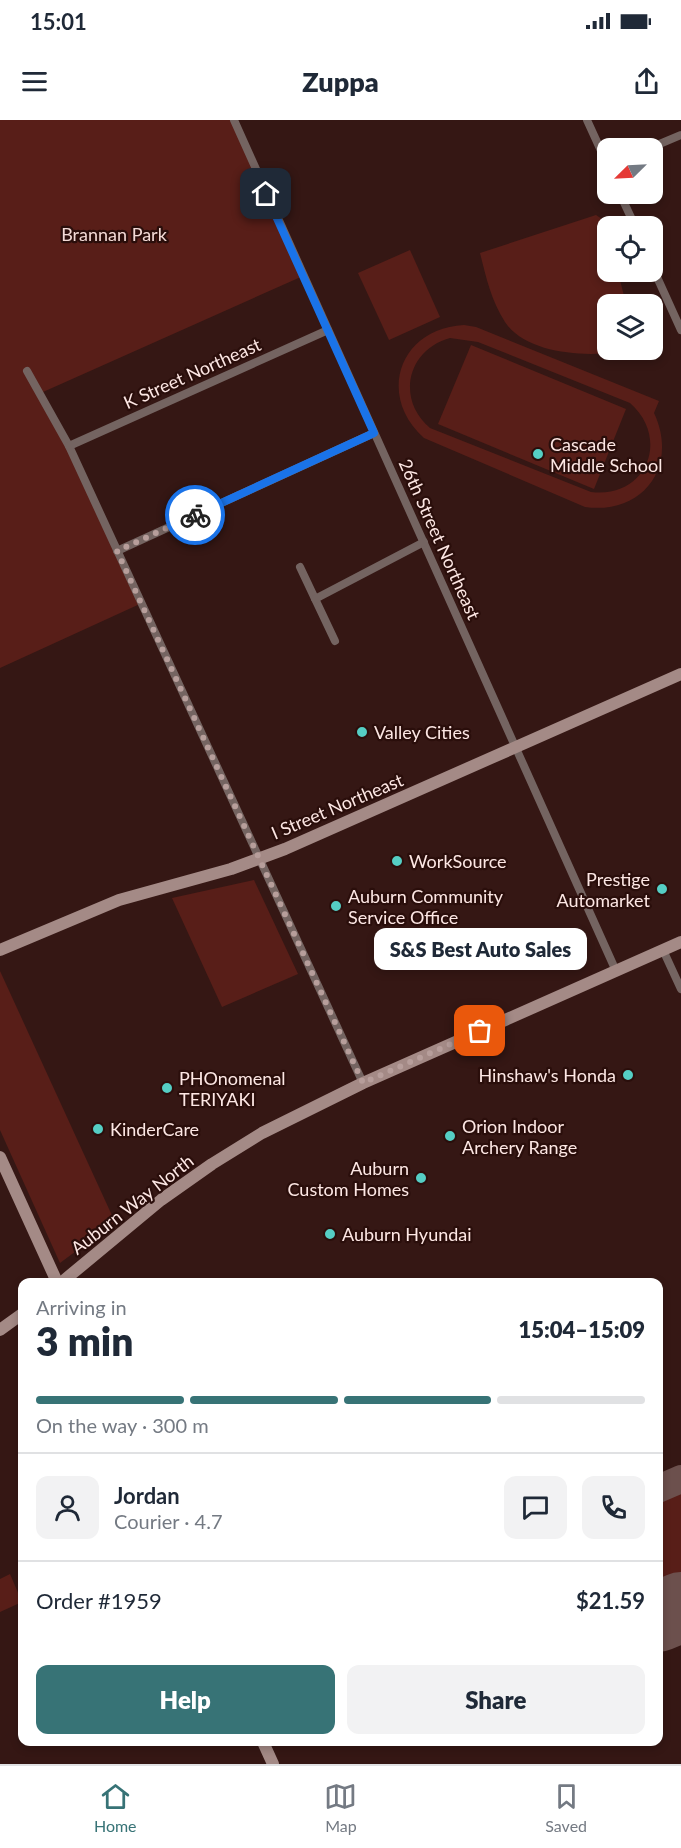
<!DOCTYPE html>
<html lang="en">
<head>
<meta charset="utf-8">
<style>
  :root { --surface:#fff; --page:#f2f2f3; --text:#1f2937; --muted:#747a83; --line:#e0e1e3; --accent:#377376 }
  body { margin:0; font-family:Lato,sans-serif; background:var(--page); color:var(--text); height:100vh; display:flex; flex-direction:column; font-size:22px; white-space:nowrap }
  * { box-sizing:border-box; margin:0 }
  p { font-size:20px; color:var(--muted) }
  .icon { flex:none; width:33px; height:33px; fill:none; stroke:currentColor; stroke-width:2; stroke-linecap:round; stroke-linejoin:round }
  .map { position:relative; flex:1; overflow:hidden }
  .sheet { position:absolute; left:18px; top:1158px; width:645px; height:468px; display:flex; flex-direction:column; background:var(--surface); border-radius:12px; box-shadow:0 3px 9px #0003 }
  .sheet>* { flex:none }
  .needle { width:39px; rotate:246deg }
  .fabs { position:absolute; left:597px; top:18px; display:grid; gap:12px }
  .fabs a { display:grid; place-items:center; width:66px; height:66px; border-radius:12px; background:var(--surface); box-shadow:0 3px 9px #0003; font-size:30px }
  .pin { position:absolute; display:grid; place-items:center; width:51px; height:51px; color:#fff; margin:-26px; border-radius:12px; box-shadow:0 3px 9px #0006 }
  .courier { position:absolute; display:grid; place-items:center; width:60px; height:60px; margin:-30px; border:4px solid #1a73e8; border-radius:50%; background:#fff; color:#222; box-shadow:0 2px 8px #0007 }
  .bubble { position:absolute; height:42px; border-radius:12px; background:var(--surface); box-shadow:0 3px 9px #0003; font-size:20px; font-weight:800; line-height:42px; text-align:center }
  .head em { font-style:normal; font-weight:800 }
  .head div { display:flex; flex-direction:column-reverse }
  .head { display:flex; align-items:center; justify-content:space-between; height:102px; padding:0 18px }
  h1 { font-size:39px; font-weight:800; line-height:45px }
  .bar { display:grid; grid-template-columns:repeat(4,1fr); gap:9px 6px; align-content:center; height:72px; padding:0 18px }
  .bar i { height:8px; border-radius:4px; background:var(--line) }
  .bar .selected { background:var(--accent) }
  .bar p { grid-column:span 4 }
  .line { display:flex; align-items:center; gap:15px; padding:0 18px; border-top:2px solid var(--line) }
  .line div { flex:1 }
  .round { display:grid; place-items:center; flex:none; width:63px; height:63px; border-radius:12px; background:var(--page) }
  .action { display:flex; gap:12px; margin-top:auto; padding:12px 18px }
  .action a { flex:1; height:69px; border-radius:12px; background:var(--accent); color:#fff; font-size:24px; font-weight:800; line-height:69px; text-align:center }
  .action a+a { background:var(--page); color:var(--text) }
  .status { display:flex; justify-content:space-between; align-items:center; height:42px; padding:0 30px; background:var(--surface); direction:ltr }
  .status svg { height:16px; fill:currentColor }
  header { display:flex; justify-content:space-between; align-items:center; height:78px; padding:0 18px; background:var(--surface); font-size:27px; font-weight:800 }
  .tab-bar { display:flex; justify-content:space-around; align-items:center; height:84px; border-top:2px solid var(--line); background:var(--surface); font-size:16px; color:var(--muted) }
  .tab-bar a { display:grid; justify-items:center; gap:3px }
  .tab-bar .selected { color:var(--accent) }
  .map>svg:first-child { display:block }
  .green { fill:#581e18; fill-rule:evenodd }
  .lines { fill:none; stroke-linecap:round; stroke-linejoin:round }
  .taxiway { stroke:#6c504d; stroke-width:28 }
  .runway { stroke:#6c504d; stroke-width:70 }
  .street { stroke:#746461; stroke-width:8 }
  .secondary { stroke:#a48a86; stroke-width:12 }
  .done { stroke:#b79e9b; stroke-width:6; stroke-dasharray:0 10.8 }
  .route { stroke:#1a73e8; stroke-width:8 }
  .poi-dot { fill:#55cec4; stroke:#2a0e0b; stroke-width:2 }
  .labels { text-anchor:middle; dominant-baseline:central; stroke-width:4.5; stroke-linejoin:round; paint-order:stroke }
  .park-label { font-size:18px; fill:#f3dad6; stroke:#2a0e0b }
  .street-label { font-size:18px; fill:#fde7e4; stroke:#2a0e0b }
  .poi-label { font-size:18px; fill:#fde7e4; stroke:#2a0e0b; text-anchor:start }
</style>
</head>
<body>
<div class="status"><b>15:01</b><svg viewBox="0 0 49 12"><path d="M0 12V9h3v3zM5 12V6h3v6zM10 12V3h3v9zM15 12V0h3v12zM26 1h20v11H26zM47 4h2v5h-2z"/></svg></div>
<header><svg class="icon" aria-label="menu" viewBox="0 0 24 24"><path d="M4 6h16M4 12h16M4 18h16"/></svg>Zuppa<svg class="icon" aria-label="share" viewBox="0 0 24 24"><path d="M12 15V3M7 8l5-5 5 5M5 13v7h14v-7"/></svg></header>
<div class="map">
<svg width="681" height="1644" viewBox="0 0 681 1644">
  <rect width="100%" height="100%" fill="#351714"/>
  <!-- green -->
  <g class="green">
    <polygon points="0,0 234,0 303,156 43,272 142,483 0,548"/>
    <path d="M596 95 605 101 608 152H618L626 184H608V230H629C594 238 527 236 505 202 491 180 486 157 480 133Z"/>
    <polygon points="410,130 440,197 389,220 358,153"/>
    <path d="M464 205 476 207 659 281 654 293C679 346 643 395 585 387L424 318C376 275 400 208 464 205ZM450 218 478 222 630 283C671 319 646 379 591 372L430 308C396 279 407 230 450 218Z"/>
    <polygon points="471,225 626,289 594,369 438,304"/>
    <polygon points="254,760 298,854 222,887 172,778"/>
    <polygon points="0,851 115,1102 60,1143 0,1010"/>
    <polygon points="681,1365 681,1465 659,1476 659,1375"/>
    <polygon points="10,1454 22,1482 0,1492 0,1459"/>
  </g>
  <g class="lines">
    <!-- taxiway -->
    <polyline class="taxiway" points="658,1369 681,1359"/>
    <!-- runway -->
    <polyline class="runway" points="658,1497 681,1487"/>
    <!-- street -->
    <g class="street">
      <polyline points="234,0 616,851"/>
      <polyline points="587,0 608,46"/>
      <polyline points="650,28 681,15"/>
      <polyline points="620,74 635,106"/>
      <polyline points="652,146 681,210"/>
      <polyline points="27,251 69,326 363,963"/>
      <polyline points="69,326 328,210"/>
      <polyline points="117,431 374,313"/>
      <polyline points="300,447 335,521"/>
      <polyline points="315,479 424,422"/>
      <polyline points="663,830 681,869"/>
    </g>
    <!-- secondary -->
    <g class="secondary">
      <polyline points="0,830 119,780 231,749 285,729 681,554"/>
      <polyline points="0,1037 57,1162"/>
      <polyline points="62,1162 161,1080 212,1044 262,1013 363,963 681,822"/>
      <polyline points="0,1210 22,1194"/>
      <polyline points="263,1622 273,1644"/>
    </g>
  </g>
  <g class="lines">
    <!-- done -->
    <polyline class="done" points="195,395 117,431 363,963 480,911"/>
    <!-- route -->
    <polyline class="route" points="195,395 374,313 266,74"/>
  </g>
  <!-- markers -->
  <g class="poi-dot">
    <circle cx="538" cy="334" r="6"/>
    <circle cx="362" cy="612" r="6"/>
    <circle cx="397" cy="741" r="6"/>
    <circle cx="662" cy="769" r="6"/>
    <circle cx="336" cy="786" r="6"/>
    <circle cx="628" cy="955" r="6"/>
    <circle cx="167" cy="968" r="6"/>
    <circle cx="98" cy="1009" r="6"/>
    <circle cx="450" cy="1016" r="6"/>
    <circle cx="421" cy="1058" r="6"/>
    <circle cx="330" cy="1114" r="6"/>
  </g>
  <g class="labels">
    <!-- park labels -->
    <g class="park-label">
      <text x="114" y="114">Brannan Park</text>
    </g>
    <!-- street labels -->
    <g class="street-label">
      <text transform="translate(192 253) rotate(-24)">K Street Northeast</text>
      <text transform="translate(440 419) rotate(66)">26th Street Northeast</text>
      <text transform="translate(337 686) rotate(-23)">I Street Northeast</text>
      <text transform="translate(132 1084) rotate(-38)">Auburn Way North</text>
    </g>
    <!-- poi labels -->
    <g class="poi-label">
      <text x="550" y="324">Cascade<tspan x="550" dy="21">Middle School</tspan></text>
      <text x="374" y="612">Valley Cities</text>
      <text x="409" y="741">WorkSource</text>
      <text x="650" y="759" text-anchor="end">Prestige<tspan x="650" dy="21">Automarket</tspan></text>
      <text x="348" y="776">Auburn Community<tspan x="348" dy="21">Service Office</tspan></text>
      <text x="616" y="955" text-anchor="end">Hinshaw's Honda</text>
      <text x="179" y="958">PHOnomenal<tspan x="179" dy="21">TERIYAKI</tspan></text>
      <text x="462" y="1006">Orion Indoor<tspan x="462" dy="21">Archery Range</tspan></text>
      <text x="110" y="1009">KinderCare</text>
      <text x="409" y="1048" text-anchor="end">Auburn<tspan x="409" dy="21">Custom Homes</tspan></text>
      <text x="342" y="1114">Auburn Hyundai</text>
    </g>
  </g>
</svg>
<div class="fabs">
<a><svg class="needle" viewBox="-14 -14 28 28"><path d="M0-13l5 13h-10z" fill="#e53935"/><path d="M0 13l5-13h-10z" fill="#747a83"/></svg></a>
<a><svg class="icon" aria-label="locate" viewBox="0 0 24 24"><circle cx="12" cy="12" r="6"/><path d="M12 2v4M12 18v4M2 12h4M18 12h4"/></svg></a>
<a><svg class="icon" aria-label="layers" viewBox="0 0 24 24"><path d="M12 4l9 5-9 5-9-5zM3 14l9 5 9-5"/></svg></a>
</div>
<div class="pin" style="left:480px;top:911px;background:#ea580c"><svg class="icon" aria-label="bag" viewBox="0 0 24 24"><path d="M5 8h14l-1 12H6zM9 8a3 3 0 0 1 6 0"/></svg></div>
<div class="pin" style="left:266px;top:74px;background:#1f2937"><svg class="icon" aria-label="home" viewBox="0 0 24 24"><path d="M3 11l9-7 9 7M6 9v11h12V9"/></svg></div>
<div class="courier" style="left:195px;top:395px"><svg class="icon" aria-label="bike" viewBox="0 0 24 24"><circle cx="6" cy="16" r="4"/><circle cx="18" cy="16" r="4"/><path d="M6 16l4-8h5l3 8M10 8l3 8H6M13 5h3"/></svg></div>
<div class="bubble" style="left:374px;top:808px;width:213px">S&amp;S Best Auto Sales</div>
<section class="sheet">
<div class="head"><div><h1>3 min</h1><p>Arriving in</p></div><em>15:04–15:09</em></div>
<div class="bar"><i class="selected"></i><i class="selected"></i><i class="selected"></i><i></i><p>On the way · 300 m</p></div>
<div class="line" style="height:108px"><a class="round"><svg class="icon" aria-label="person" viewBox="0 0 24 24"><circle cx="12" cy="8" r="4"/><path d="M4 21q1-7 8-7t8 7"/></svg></a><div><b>Jordan</b><p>Courier · 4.7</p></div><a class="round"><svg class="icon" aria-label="chat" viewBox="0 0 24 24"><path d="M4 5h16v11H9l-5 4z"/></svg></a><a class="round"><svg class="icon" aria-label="phone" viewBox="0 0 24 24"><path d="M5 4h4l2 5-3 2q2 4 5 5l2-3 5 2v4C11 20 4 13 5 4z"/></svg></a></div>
<div class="line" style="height:78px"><div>Order #1959</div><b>$21.59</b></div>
<div class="action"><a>Help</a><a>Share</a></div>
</section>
</div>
<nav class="tab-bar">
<a class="selected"><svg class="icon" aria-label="home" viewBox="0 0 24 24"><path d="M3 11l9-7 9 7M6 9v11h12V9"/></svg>Home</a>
<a><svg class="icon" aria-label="map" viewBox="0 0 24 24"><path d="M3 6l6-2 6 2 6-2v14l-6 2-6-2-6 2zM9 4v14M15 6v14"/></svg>Map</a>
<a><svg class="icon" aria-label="saved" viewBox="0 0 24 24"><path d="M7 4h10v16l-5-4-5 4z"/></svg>Saved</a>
</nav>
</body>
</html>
